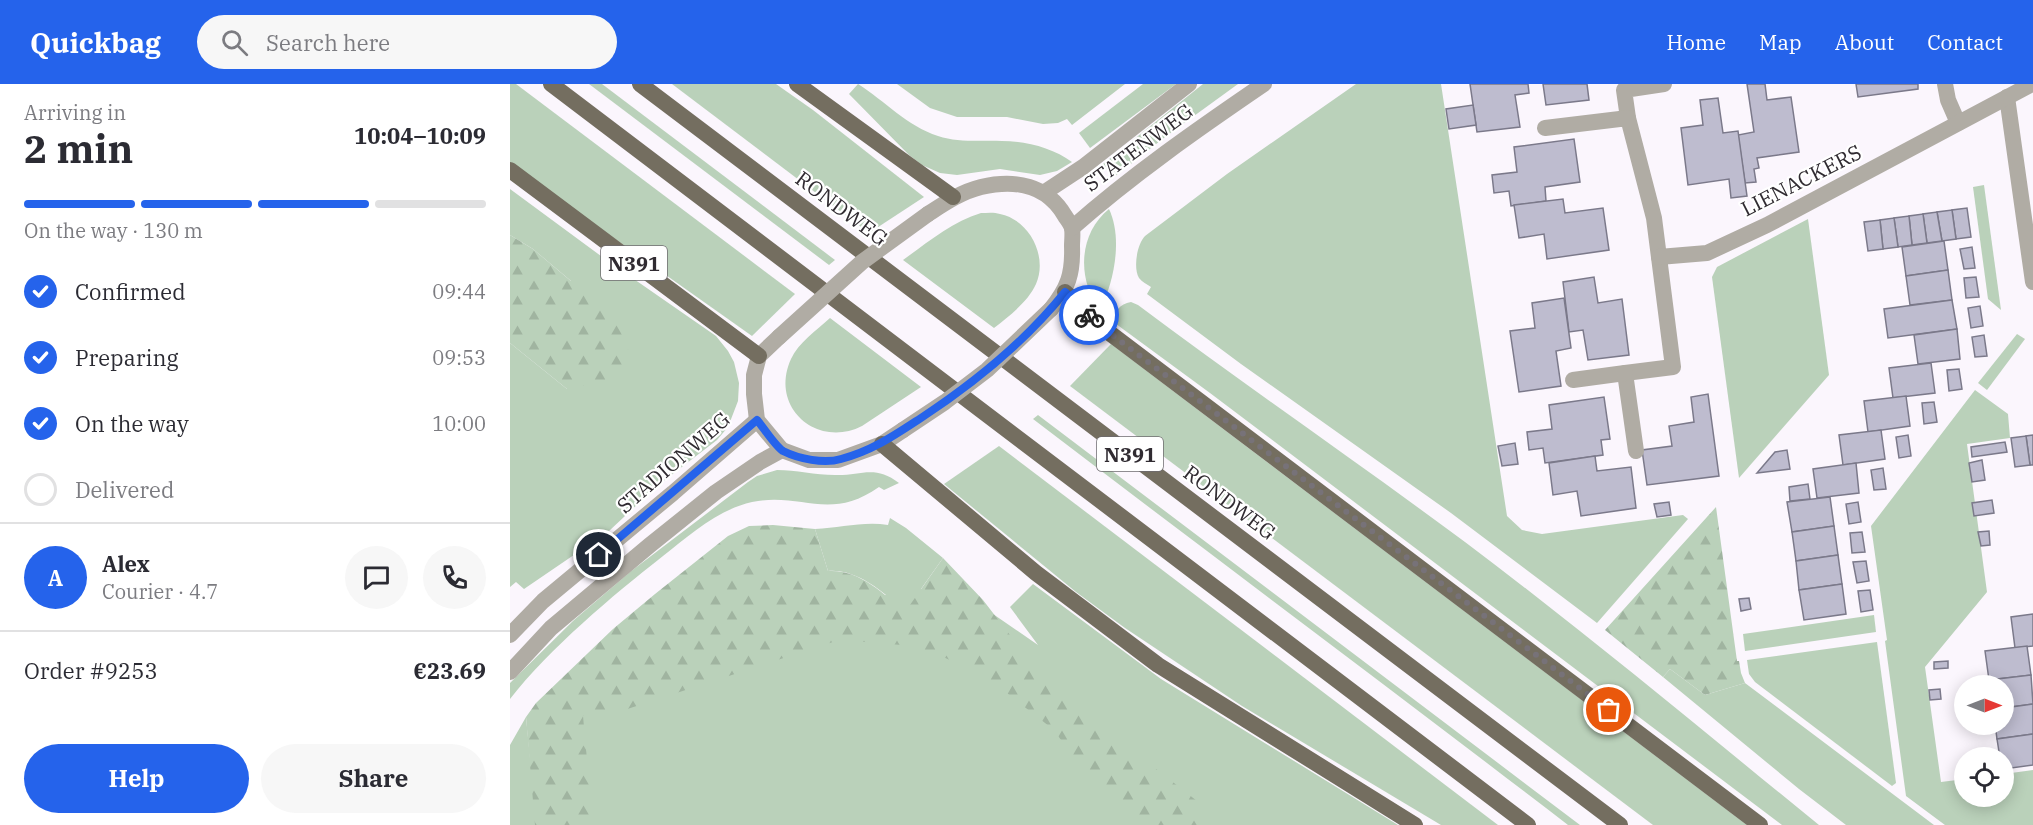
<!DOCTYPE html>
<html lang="en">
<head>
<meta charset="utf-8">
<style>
  :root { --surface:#fff; --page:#f7f7f7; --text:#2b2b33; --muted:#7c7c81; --line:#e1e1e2; --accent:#2563eb }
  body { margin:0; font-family:"IBM Plex Serif",serif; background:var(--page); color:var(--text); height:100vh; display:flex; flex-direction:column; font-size:22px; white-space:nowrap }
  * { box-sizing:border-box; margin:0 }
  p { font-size:20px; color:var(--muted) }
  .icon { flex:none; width:33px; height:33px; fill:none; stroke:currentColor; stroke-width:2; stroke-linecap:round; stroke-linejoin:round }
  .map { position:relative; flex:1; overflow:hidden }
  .details { display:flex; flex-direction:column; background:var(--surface); width:510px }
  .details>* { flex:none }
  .needle { width:39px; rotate:90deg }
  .controls { position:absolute; left:1444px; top:591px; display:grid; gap:12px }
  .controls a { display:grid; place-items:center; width:60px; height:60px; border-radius:50%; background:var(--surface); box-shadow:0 3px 15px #0003; font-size:30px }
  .pin { position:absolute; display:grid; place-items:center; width:51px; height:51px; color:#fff; margin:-26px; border:3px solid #fff; border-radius:50%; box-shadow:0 2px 6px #0007 }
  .courier { position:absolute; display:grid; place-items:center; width:60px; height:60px; margin:-30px; border:4px solid #2563eb; border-radius:50%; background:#fff; color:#222; box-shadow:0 2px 8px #0007 }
  .overview em { font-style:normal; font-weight:700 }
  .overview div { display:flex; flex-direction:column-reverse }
  .overview { display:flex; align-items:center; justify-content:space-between; height:102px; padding:0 24px }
  h1 { font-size:39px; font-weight:700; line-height:45px }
  .bar { display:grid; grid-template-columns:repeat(4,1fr); gap:9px 6px; align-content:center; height:72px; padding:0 24px }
  .bar i { height:8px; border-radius:4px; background:var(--line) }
  .bar .current { background:var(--accent) }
  .bar p { grid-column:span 4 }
  .line { display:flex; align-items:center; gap:15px; padding:0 24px; border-top:2px solid var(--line) }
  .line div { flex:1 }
  .round { display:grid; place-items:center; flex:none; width:63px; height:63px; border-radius:32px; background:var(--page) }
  ol { padding:0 24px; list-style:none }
  li { display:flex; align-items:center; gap:18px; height:66px }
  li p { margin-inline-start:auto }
  li .icon { padding:6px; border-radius:50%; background:var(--accent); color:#fff; stroke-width:4 }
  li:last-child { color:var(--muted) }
  li i { width:33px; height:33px; border:3px solid var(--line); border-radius:50% }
  .action { display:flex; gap:12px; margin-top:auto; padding:12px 24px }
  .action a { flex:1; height:69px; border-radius:36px; background:var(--accent); color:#fff; font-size:24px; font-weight:700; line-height:69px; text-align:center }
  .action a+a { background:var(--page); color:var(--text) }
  header { display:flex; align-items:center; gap:36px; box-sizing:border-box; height:84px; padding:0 30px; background:var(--accent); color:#fff }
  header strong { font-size:28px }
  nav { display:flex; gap:33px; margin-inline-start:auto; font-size:21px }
  .search { width:420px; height:54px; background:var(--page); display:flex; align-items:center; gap:15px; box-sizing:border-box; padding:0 21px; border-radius:33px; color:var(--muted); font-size:22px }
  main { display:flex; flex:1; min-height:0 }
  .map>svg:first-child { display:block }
  .grass { fill:#bad1ba }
  .forest { fill:url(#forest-firs) }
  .building { fill:#bebccf; stroke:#7b798a; stroke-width:1.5 }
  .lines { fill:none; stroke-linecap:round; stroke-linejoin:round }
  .minor { stroke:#b0aca4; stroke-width:16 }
  .tertiary { stroke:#b0aca4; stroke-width:16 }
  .primary { stroke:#746e60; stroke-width:16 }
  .tertiary-bridge { stroke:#b0aca4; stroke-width:16 }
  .done { stroke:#777278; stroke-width:6; stroke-dasharray:0 10.8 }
  .route { stroke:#2563eb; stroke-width:8 }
  .labels { text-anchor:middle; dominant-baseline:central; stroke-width:4.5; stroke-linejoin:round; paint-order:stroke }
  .shield { fill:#fff; stroke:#6e6b6f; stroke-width:1.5 }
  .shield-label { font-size:20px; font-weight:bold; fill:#302b31 }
  .street-label { font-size:21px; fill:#302b31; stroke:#fff }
</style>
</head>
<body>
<header>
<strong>Quickbag</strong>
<div class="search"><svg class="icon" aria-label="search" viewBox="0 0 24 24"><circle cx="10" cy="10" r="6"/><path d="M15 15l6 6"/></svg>Search here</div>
<nav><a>Home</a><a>Map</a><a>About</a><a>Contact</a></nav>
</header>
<main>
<section class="details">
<div class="overview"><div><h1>2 min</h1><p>Arriving in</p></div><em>10:04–10:09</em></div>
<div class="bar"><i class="current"></i><i class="current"></i><i class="current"></i><i></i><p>On the way · 130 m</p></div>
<ol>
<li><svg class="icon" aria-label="check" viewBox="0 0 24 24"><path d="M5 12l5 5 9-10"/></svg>Confirmed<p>09:44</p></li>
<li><svg class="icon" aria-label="check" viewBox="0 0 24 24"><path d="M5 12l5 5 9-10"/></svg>Preparing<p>09:53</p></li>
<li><svg class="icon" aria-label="check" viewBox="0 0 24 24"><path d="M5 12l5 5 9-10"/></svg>On the way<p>10:00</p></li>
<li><i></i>Delivered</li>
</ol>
<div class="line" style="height:108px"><b class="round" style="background:var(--accent);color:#fff">A</b><div><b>Alex</b><p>Courier · 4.7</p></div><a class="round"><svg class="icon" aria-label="chat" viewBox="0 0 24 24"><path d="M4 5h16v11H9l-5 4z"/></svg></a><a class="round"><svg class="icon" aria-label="phone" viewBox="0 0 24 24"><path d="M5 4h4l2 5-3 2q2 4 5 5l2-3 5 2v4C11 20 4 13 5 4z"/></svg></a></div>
<div class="line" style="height:78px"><div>Order #9253</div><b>€23.69</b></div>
<div class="action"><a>Help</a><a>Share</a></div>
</section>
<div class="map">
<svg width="1523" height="741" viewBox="0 0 1523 741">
  <defs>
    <pattern id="forest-firs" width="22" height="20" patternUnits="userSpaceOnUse" patternTransform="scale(1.5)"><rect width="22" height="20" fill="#bad1ba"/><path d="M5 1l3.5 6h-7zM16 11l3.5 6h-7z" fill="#a0b4a0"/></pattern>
  </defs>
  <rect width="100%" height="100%" fill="#fbf6fd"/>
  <!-- grass -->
  <g class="grass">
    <polygon points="0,0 6,0 285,210 242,252 40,109 0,79"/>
    <polygon points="79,0 92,0 325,176 319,181"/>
    <polygon points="162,0 266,0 303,26 414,113 359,149"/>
    <path d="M348 0C375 17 397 42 428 52 449 59 471 56 492 57 516 57 543 64 562 78L547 87 530 91 490 85 447 91 430 89 412 81 399 71 339 10Z"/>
    <polygon points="387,0 615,0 562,41 557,35 548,39 533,40 497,33 447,33 420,24"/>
    <polygon points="633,0 666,0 580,64 569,49"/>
    <polygon points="693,0 728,0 655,53 603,94 593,80"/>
    <path d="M846 0H931L997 432 1012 446 1032 450 1173 431 1178 435 1087 539 941 429 731 280 637 210 641 203C637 200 632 198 629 194 623 184 627 160 635 152L717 90Z"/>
    <polygon points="1474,101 1491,226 1478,215 1463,103"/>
    <polygon points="0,105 95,175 206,252 218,267 224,278 229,299 228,317 218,343 207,356 147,402 99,447 14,505 6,498 0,503 0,259 57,305 61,197 23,165 0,151"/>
    <path d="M599 125C613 155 604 198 590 226 567 196 568 150 599 125Z"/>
    <path d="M471 129C477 129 484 128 490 130 520 136 538 173 526 200 518 218 499 232 484 244L393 176C418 158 442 138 471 129Z"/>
    <polygon points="1298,135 1319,291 1229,394 1202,193 1207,183"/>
    <path d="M621 218 628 221C736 302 847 378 955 458 1076 549 1192 646 1309 741H1272L700 309 602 237C606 227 609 220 621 218Z"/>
    <path d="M320 234 411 303 352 342C307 365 259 323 281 275 288 259 307 246 320 234Z"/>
    <polygon points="1507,250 1515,255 1477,306 1468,299"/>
    <polygon points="601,260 1237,741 1143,741 560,302"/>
    <polygon points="1465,306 1498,330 1500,354 1457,360 1477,508 1415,583 1431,698 1455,695 1455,712 1494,712 1494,690 1523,686 1523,741 1435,741 1396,712 1375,557 1377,556 1361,442"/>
    <path d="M528 331 1070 741H1058C881 605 701 471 523 335Z"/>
    <polygon points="489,362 988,741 931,741 732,622 615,544 566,508 434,400"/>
    <path d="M267 386C286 386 305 391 325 391 350 392 365 380 389 399L374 406 369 403C319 438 292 408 242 418 207 426 180 451 153 472 102 512 40 564 0 615V599L64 536 120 488 238 398 247 392Z"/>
    <path d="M380 434 396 444 433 474 411 505 441 501 528 561 500 523 523 500 651 595 888 741H0V661L16 633 20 674 140 553 376 511C360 498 339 485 318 487L305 445C330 444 354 437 378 441Z"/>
    <polygon points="1364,531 1366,548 1235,567 1233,550"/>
    <polygon points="1367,558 1386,699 1382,702 1245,598 1239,590 1237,576"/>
    <polygon points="1160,585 1195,611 1235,599 1424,741 1336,741 1289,705 1153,593"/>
  </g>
  <!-- forest -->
  <g class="forest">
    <polygon points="0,151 23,165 106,235 123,278 107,295 57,305 0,259"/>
    <polygon points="1206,423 1227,577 1229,577 1231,589 1235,599 1195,611 1160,585 1153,593 1095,546"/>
    <path d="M263 441 305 445 318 487C349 485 373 509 395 528L433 474 473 516 520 577 539 597 562 619 687 717 693 724 698 741H631L591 713 544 646 474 591 424 569 392 561 329 556 102 630 91 627 73 632 83 741H25L16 633 26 619 103 545 145 510 218 452 239 442Z"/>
  </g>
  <!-- building -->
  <g class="building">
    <polygon points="960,0 1018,0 1019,9 1005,11 1010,43 967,48"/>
    <polygon points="1033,0 1077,0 1079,16 1036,21"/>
    <polygon points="1237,0 1255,0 1257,16 1281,13 1289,68 1247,74 1249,84 1244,85 1246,98 1235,99 1228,51 1244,48"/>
    <polygon points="1346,0 1408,0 1408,5 1348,13"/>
    <polygon points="1208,14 1213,49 1228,47 1237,112 1221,114 1219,95 1178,101 1171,44 1193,41 1190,16"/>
    <polygon points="963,21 966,41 939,45 936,25"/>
    <polygon points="1064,55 1070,98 1035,103 1036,117 1001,122 999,107 984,109 982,91 1007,88 1004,63"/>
    <polygon points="1053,115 1055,129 1093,124 1099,166 1037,175 1034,150 1009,154 1004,121"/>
    <polygon points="1457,124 1461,153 1446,155 1442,126"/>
    <polygon points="1442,126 1446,155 1432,157 1427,128"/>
    <polygon points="1427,128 1432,157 1417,159 1413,130"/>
    <polygon points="1413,130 1417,159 1402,161 1399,132"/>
    <polygon points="1399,132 1402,161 1388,163 1384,134"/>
    <polygon points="1384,134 1388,163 1373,165 1370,136"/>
    <polygon points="1370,136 1373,165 1358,167 1354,138"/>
    <polygon points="1434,157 1438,186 1396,192 1392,163"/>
    <polygon points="1462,163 1465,184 1454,185 1450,165"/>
    <polygon points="1438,186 1442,216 1400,221 1396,192"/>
    <polygon points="1084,193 1088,219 1112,215 1119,271 1078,276 1073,246 1059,248 1053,198"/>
    <polygon points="1466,193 1469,213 1456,214 1454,194"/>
    <polygon points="1054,214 1061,264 1046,267 1051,302 1009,308 1000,247 1025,244 1022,219"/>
    <polygon points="1442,216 1447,245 1378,254 1374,225"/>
    <polygon points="1470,222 1473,242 1461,244 1458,224"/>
    <polygon points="1447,245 1450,275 1408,280 1404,251"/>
    <polygon points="1474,251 1477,272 1465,273 1462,253"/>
    <polygon points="1421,279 1425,309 1383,314 1379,284"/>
    <polygon points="1449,285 1452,305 1439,307 1437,286"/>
    <polygon points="1198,310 1209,392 1137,401 1132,366 1162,362 1159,342 1184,338 1181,313"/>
    <polygon points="1396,312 1400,342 1358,348 1354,317"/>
    <polygon points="1094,313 1100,355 1091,356 1093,371 1035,379 1033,364 1019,366 1017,348 1042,345 1039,321"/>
    <polygon points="1424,318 1427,338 1414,340 1412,319"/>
    <polygon points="1371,346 1375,375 1333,381 1329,351"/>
    <polygon points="1398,351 1401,372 1389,374 1386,353"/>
    <polygon points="1523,351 1523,381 1520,381 1516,352"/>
    <polygon points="1516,352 1520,381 1505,383 1501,354"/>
    <polygon points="1495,358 1497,368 1462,373 1461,363"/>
    <polygon points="1005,359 1008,380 992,382 988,362"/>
    <polygon points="1277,366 1280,385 1247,389 1265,368"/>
    <polygon points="1085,372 1087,387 1121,383 1126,424 1071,432 1067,407 1043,411 1039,379"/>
    <polygon points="1472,376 1475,396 1462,398 1459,379"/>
    <polygon points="1346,379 1349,409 1307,414 1303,385"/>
    <polygon points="1373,384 1376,405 1364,406 1361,386"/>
    <polygon points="1298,400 1300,415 1280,417 1279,403"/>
    <polygon points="1320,413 1324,442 1282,448 1277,418"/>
    <polygon points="1482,416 1484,429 1464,432 1462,419"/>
    <polygon points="1159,418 1161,431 1147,433 1144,420"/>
    <polygon points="1348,418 1351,438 1339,440 1336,420"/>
    <polygon points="1324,442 1328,471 1286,477 1282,448"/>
    <polygon points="1479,447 1480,461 1471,462 1468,448"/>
    <polygon points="1352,448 1355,468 1342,469 1340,449"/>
    <polygon points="1328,471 1332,500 1289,506 1286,477"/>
    <polygon points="1356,477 1359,497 1347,499 1343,478"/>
    <polygon points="1332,500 1336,530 1294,536 1289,506"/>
    <polygon points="1360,506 1363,526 1351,528 1348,507"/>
    <polygon points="1239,514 1241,525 1231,527 1229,515"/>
    <polygon points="1523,530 1523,562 1505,564 1501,533"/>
    <polygon points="1517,562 1521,591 1479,596 1475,567"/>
    <polygon points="1438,577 1438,584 1424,585 1424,578"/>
    <polygon points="1521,591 1523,620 1494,624 1494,602 1480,602 1479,596"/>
    <polygon points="1430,605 1431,615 1420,616 1419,606"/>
    <polygon points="1523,620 1523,650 1487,655 1485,640 1494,640 1494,624"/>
    <polygon points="1523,650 1523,681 1494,685 1494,674 1490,674 1487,655"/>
  </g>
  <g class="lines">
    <!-- minor -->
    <g class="minor">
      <polyline points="1435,0 1438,16 1448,39"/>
      <polyline points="1497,13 1523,198"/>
      <polyline points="1118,34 1114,6 1154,0"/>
      <polyline points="1035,44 1118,34 1144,134 1163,283 1115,289 1126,367"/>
      <polyline points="1149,173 1197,169 1257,141 1522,0"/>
      <polyline points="1063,296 1115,289"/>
    </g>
    <!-- tertiary -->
    <g class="tertiary">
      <polyline points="535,108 573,83 679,0"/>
      <path d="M418 130C435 119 451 108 471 103 505 95 537 101 555 132 557 135 561 140 562 144 563 149 562 157 562 162 563 190 558 204 541 225"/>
      <path d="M562 144C622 91 688 45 754 0"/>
      <polyline points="269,253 249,272 244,291 244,310 247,336 272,366 299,376 328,376 372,360 393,346"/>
      <polyline points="0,551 33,517 163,409 247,336"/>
      <polyline points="0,588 41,544 140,461 206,408 250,378 272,366"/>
    </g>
    <!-- primary -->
    <g class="primary">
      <polyline points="41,0 1018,741"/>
      <polyline points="130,0 1110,741"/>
      <polyline points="287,0 443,113"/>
      <polyline points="0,86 249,272"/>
      <polyline points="555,208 593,244 1250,741"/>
      <polyline points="372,360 526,489 648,581 905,741"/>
    </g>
    <!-- tertiary-bridge -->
    <g class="tertiary-bridge">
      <polyline points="269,253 352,178 418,130"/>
      <polyline points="393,346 435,318 477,286 541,225"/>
    </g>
  </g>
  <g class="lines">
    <!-- done -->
    <polyline class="done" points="579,231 593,244 1099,626"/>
    <!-- route -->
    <path class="route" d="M89 471 247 336C254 344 265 362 273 367 289 375 314 380 331 375 362 367 385 351 411 334 464 299 515 258 555 208L579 231"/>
  </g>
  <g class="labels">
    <!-- shield labels -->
    <g class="shield">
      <rect x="91" y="162" width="66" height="34" rx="4.5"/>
      <rect x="587" y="353" width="66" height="34" rx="4.5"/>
    </g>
    <g class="shield-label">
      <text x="124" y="179">N391</text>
      <text x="620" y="370">N391</text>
    </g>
    <!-- street labels -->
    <g class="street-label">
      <text transform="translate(628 63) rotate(-37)">STATENWEG</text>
      <text transform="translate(1291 96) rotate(-27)">LIENACKERS</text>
      <text transform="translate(332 124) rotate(37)">RONDWEG</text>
      <text transform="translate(163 378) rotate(-41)">STADIONWEG</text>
      <text transform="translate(720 418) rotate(37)">RONDWEG</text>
    </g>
  </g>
</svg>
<div class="controls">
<a><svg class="needle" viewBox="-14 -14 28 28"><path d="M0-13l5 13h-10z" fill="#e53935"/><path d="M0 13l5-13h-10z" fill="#7c7c81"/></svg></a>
<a><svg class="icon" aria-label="locate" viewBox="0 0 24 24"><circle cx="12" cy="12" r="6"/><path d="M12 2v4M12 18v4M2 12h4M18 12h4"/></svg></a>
</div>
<div class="pin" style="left:1099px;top:626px;background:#ea580c"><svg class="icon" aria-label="bag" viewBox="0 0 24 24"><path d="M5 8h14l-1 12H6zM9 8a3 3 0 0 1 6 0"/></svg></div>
<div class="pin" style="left:89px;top:471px;background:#1f2937"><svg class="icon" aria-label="home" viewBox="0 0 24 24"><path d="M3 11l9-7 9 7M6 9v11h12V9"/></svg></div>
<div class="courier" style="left:579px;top:231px"><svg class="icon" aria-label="bike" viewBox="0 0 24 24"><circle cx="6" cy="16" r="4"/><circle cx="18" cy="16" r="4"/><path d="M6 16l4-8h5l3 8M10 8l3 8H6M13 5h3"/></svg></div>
</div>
</main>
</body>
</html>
